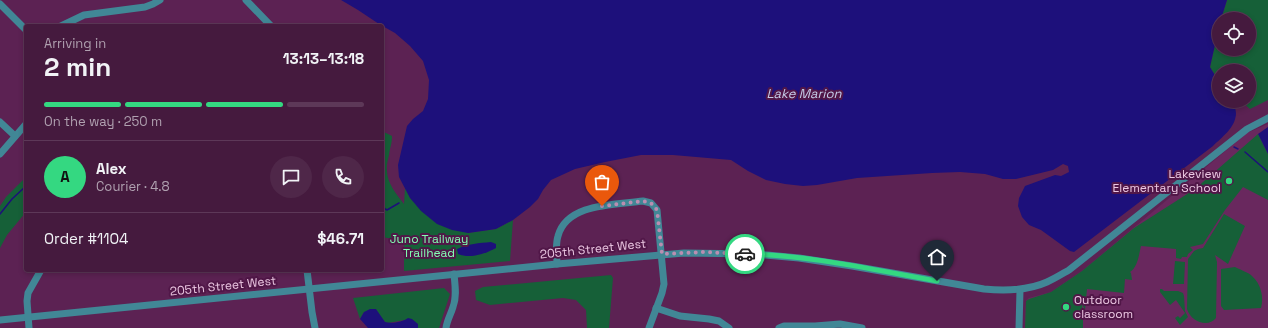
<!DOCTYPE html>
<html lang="en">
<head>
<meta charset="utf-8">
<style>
  :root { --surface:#451a3e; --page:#4f2749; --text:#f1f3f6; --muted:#b0a1b0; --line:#5d3858; --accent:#34d881 }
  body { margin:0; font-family:"Space Grotesk",sans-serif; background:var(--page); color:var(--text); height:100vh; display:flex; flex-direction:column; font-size:15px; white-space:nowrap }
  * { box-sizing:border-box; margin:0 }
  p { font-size:13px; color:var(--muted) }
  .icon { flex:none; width:22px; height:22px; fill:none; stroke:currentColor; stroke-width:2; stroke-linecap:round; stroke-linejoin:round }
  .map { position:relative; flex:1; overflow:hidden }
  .drawer { position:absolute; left:24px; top:24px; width:360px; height:248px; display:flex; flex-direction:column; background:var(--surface); border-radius:4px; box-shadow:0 2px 6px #0003,0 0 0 1px var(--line) }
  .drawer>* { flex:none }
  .fabs { position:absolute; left:1212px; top:12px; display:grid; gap:8px }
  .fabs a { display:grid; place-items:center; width:44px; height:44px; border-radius:50%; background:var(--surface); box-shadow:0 2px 6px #0003,0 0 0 1px var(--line); font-size:20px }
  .pin { position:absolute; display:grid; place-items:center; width:34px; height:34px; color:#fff; margin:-41px -17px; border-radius:50% 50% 50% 0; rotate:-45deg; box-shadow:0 0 4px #0007 }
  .pin .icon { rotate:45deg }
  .courier { position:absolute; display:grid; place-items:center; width:40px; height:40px; margin:-20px; border:3px solid #34d881; border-radius:50%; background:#fff; color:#222; box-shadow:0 1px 5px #0007 }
  .headline em { font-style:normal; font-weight:700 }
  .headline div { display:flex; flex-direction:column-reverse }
  .headline { display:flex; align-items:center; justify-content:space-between; height:68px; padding:0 20px }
  h1 { font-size:26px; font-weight:700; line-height:30px }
  .bar { display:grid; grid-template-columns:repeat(4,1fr); gap:6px 4px; align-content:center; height:48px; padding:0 20px }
  .bar i { height:5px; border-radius:3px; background:var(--line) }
  .bar .on { background:var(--accent) }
  .bar p { grid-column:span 4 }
  .line { display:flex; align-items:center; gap:10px; padding:0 20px; border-top:1px solid var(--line) }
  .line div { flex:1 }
  .round { display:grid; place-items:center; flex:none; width:42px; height:42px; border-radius:21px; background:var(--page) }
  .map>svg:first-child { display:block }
  .built { fill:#69285e }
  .green { fill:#166038 }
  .water { fill:#1d107b }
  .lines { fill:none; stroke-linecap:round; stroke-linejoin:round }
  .stream { stroke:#1d107b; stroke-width:1.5 }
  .minor { stroke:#418796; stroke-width:7 }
  .done { stroke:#ba8eb1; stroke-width:4; stroke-dasharray:0 7.2 }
  .route { stroke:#34d881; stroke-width:5 }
  .poi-dot { fill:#34d881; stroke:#511748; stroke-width:1.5 }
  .labels { text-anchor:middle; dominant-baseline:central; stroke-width:4; stroke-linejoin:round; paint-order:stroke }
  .poi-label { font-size:12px; fill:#ecc8e3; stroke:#511748; text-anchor:end }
  .park-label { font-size:12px; fill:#83ffb2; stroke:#511748 }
  .street-label { font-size:12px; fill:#ecc8e3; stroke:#511748 }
  .water-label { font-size:13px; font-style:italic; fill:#c5cce8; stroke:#511748 }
</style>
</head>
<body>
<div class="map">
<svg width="1268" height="328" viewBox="0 0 1268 328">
  <rect width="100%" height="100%" fill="#5c2253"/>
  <!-- built -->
  <polygon class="built" points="1268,124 1268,328 1025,328 1026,301 1029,298 1051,292 1082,271 1247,133"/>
  <!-- green -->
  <g class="green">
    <polygon points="1227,0 1268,0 1268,100 1250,109 1241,101 1249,101 1249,71 1219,71 1219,82 1210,67 1219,27 1219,49 1249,49 1249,19 1221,19"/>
    <path d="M382 131 392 136C392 144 390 147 389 155 388 160 386 165 387 171 387 183 397 195 404 204L405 188 410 198 468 233 496 229 513 220 510 261 404 271V245L393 239 382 237Z"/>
    <path d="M1258 134 1268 154V200L1243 187 1225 210 1203 244 1190 247 1193 250 1188 254 1187 257H1182L1181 259 1176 258V249L1141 246C1139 254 1138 267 1130 272L1131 273 1132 280 1125 279 1124 293 1087 289 1085 310 1082 304 1083 315V328H1025L1026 301 1029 299 1051 292 1082 271 1134 228 1195 189Z"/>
    <polygon points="26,177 26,212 7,235 0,248 0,206 6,197"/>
    <path d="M1224 214 1245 226 1228 264 1215 255 1217 262 1216 318C1208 328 1191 322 1187 309L1188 259 1194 251 1198 249 1203 248Z"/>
    <polygon points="1175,261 1185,262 1184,284 1173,284"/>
    <path d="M1235 267C1240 270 1248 272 1252 276 1261 284 1264 297 1261 308L1224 310 1221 306V269Z"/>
    <polygon points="611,275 613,278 609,328 587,328 586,310 576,300 563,298 490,305 476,300 475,291 483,287"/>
    <polygon points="444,288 450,294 439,328 418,328 418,324 405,320 388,323 385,322 379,315 364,312 360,319 353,298"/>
    <polygon points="1160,289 1162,289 1164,291 1178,291 1183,293 1184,296 1185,311 1188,317 1180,325 1175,318 1178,316 1180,318 1185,313 1176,300 1170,305 1160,292"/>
  </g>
  <!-- water -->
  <g class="water">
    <path d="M341 0H1227L1221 19H1219V27L1210 67 1219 82V101H1234C1234 105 1236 110 1236 114 1235 128 1222 137 1213 146L1074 252 1070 251 1041 230 1029 225 1022 217 1018 206 1019 198 1025 186 1055 175 1061 176 1069 172 1068 166 1063 164 1053 170 1016 179H1003L985 174 960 172 932 173 857 178 817 185 803 186 785 184 766 180 748 171 731 160 673 155H641L605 162 575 169 551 180 543 190 538 199 530 207 513 220 496 229 468 233 452 230 437 224 421 211 410 198 399 177 398 165 407 126 413 119 423 111 428 99 429 80 423 61 410 46 395 33 379 24 358 10Z"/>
    <polygon points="1268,127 1268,154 1258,134"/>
    <path d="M491 242 496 244V248C485 254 470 259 458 254L457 249C468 244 479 243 491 242Z"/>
    <path d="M370 309H376L385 322C391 324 403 322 408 318L412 319 418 324V328H368L360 319 364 312Z"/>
  </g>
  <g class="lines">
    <!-- stream -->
    <g class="stream">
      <polyline points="1234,147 1238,149"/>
      <polyline points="1245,152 1268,172"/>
      <polyline points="382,207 387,210 399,203"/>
      <polyline points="0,214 12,199 26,186"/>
    </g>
    <!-- minor -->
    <g class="minor">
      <polyline points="246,0 271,26"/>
      <polyline points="0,4 26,30"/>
      <polyline points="61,26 84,15 145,7 153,4 160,0"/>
      <polyline points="0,122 15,136"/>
      <polyline points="0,154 26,124"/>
      <path d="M557 264C557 255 555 246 558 236 567 203 615 205 643 201L651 203 657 210 664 284 662 293 649 328"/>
      <polyline points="307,270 312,312 315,328"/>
      <polyline points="656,308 680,316 709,319 719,321 729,328"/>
      <path d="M0 320 557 264 684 253 755 254 799 258 852 266 984 289C1005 291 1027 291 1047 282 1054 279 1062 274 1069 270L1247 129 1268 118"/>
      <polyline points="29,328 27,301 28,293 41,270"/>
      <path d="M446 328C447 320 451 314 453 307 457 297 455 285 454 274"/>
      <polyline points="779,328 784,326 815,326 840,324 862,328"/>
      <polyline points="1019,328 1020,290"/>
    </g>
  </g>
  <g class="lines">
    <!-- done -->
    <polyline class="done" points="602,206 643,201 651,203 657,210 662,254 704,252 745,254"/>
    <!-- route -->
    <path class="route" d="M745 254C810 255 874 270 937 281"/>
  </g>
  <!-- markers -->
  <g class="poi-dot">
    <circle cx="1229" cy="181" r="4"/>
    <circle cx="1066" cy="307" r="4"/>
  </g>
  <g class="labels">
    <!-- poi labels -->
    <g class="poi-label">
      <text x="1221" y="174">Lakeview<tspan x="1221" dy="14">Elementary School</tspan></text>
      <text x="1074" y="300" text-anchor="start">Outdoor<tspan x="1074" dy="14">classroom</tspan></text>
    </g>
    <!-- park labels -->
    <g class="park-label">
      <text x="429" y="239">Juno Trailway<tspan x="429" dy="14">Trailhead</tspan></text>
    </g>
    <!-- street labels -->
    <g class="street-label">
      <text transform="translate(593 249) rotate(-6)">205th Street West</text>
      <text transform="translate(223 286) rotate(-6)">205th Street West</text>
    </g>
    <!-- water labels -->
    <g class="water-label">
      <text x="804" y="93">Lake Marion</text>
    </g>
  </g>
</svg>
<div class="fabs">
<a><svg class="icon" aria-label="locate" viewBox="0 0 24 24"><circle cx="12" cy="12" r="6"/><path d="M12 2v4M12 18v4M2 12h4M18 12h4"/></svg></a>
<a><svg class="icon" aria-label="layers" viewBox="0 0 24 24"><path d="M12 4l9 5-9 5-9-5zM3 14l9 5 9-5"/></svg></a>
</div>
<div class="pin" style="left:602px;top:206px;background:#ea580c"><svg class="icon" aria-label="bag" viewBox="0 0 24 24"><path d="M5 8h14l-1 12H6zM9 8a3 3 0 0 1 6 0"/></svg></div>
<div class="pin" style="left:937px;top:281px;background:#1f2937"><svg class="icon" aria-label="home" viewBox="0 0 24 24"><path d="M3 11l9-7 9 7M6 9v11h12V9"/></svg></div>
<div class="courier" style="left:745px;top:254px"><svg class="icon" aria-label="car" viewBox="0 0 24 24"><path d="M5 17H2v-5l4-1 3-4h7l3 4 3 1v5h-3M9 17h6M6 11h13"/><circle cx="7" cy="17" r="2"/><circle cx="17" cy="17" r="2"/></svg></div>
<section class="drawer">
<div class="headline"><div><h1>2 min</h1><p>Arriving in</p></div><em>13:13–13:18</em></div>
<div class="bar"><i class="on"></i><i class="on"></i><i class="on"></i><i></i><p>On the way · 250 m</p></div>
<div class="line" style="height:72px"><b class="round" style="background:var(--accent);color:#111">A</b><div><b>Alex</b><p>Courier · 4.8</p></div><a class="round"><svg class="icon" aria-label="chat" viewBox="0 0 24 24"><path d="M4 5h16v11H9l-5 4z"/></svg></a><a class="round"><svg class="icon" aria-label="phone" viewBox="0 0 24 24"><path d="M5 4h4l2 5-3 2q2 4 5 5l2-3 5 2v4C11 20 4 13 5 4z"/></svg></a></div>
<div class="line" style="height:52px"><div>Order #1104</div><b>$46.71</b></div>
</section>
</div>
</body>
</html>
